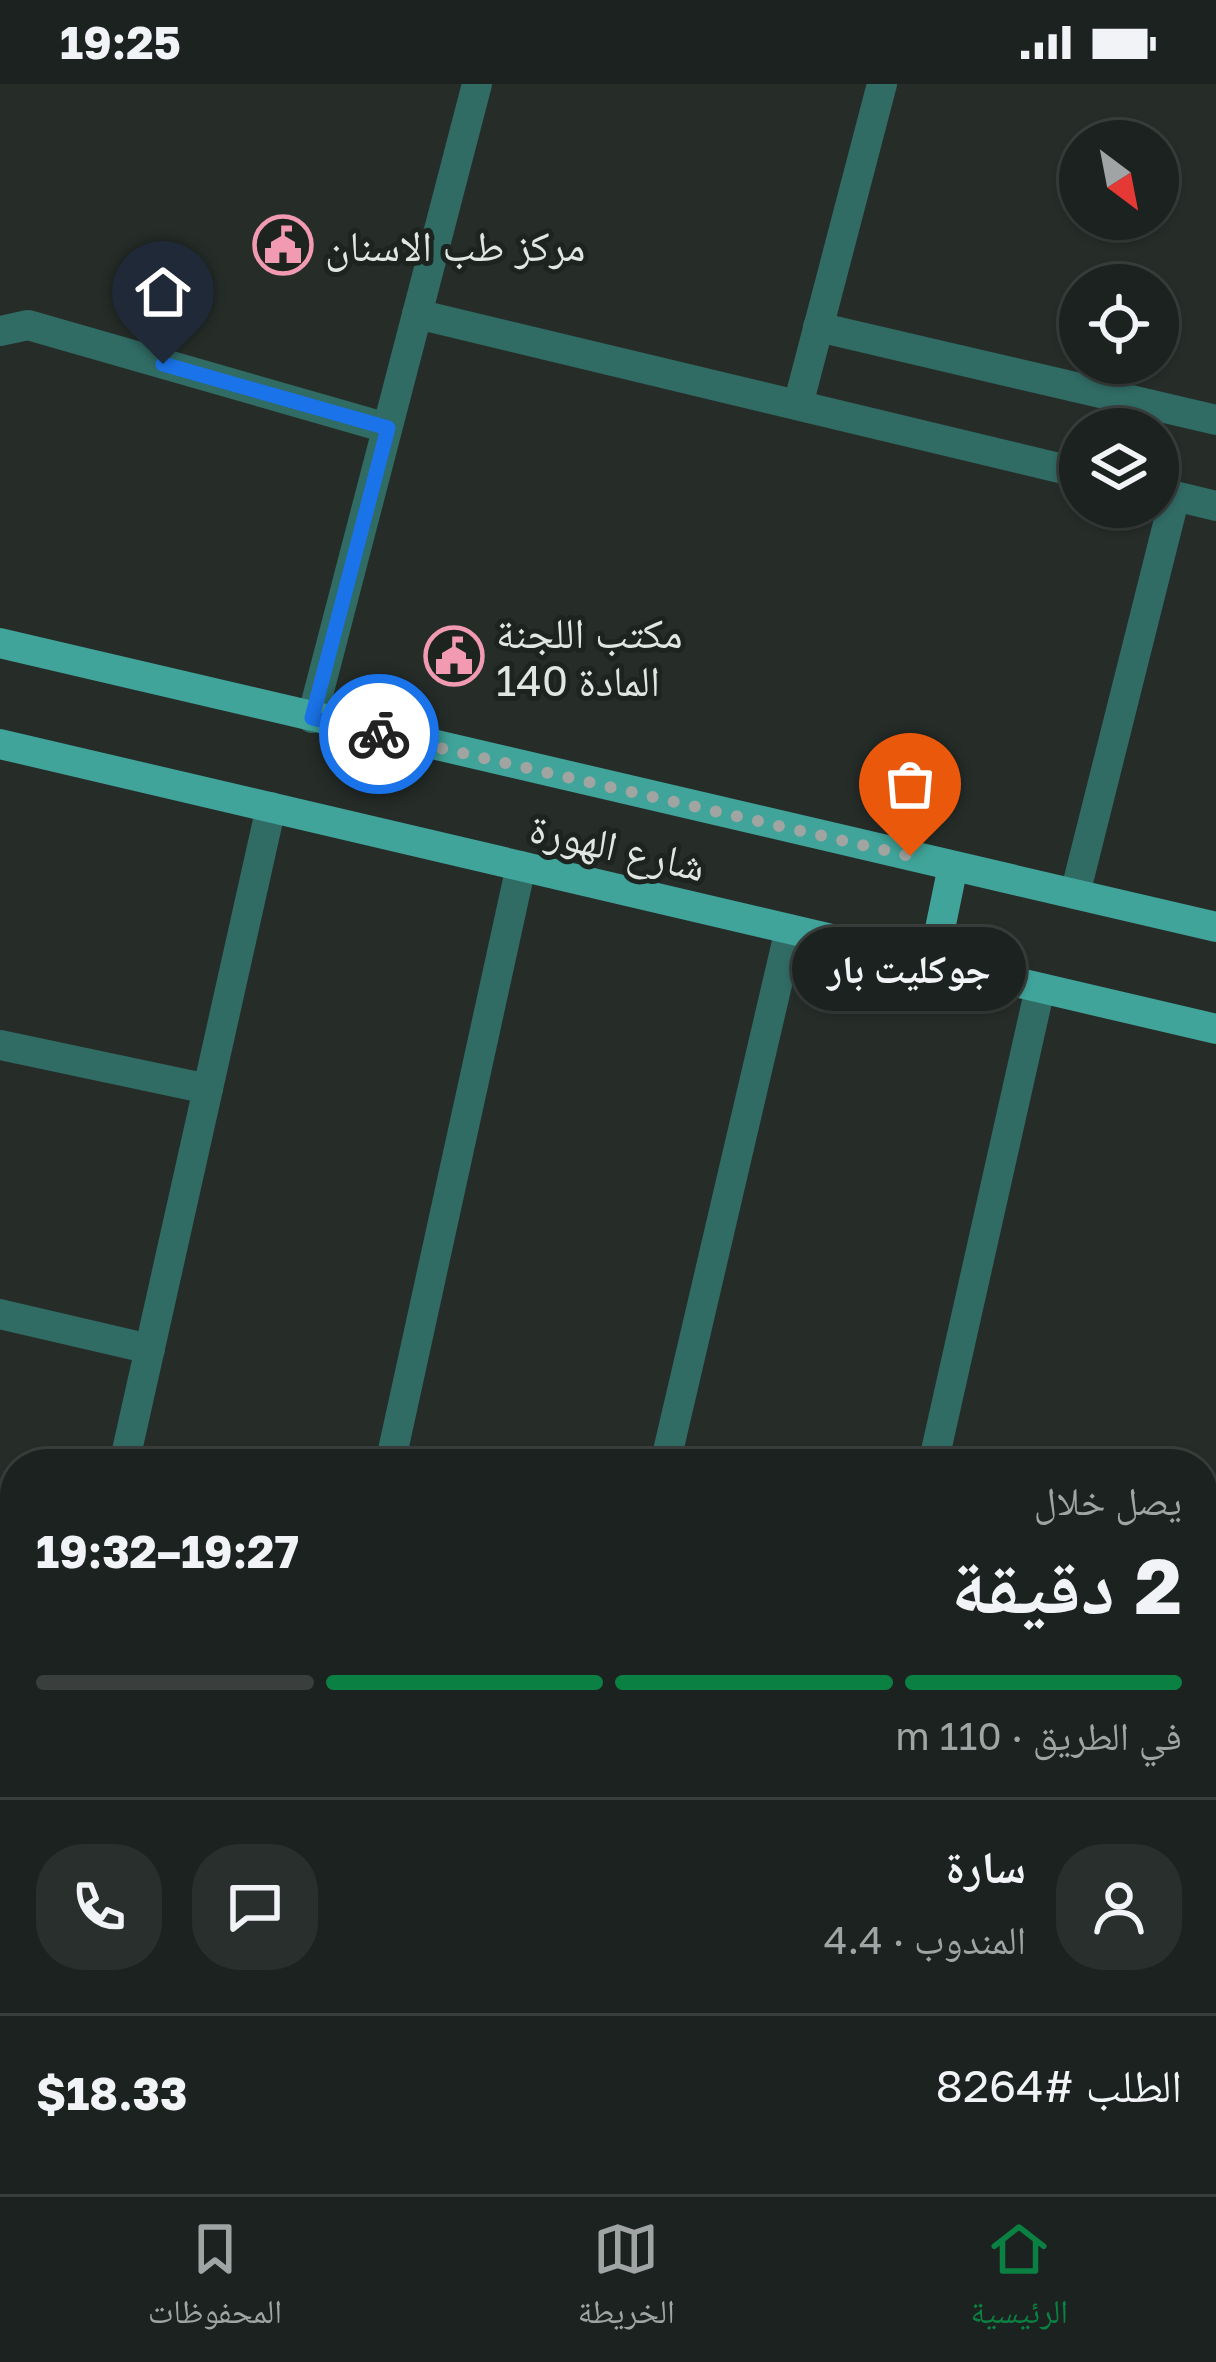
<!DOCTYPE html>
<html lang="ar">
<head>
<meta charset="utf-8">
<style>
  :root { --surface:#1c221f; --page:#292f2c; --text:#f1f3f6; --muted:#a0a4a4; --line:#3a3f3d; --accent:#0b8043 }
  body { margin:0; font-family:"Golos Text","Noto Naskh Arabic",sans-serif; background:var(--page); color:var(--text); direction:rtl; height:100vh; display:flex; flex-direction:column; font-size:45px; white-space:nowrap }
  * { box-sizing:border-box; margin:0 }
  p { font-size:39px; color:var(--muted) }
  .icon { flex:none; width:66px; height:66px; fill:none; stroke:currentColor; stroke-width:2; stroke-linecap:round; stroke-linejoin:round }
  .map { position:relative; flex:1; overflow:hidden; direction:ltr }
  .details { position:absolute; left:0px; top:1365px; width:1218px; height:747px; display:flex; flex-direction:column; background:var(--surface); border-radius:48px 48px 0 0; box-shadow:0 3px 9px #0004,0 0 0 3px var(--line); direction:rtl }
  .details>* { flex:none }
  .needle { width:78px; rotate:148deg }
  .controls { position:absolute; left:1059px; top:36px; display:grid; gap:24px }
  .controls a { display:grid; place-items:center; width:120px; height:120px; border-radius:50%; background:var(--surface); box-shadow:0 3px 9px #0004,0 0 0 3px var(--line); font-size:60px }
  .pin { position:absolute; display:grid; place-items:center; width:102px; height:102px; color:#fff; margin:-123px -51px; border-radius:50% 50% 50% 0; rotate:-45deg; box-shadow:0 0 12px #0007 }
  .pin .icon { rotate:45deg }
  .courier { position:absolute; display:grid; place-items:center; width:120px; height:120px; margin:-60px; border:9px solid #1a73e8; border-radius:50%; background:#fff; color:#222; box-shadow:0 3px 15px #0007 }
  .bubble { position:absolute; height:84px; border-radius:42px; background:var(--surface); box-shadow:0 3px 9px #0004,0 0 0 3px var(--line); font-size:39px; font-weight:700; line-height:84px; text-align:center; direction:rtl }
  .overview em { font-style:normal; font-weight:700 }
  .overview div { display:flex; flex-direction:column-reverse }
  .overview { display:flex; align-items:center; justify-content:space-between; height:204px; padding:0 36px }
  h1 { font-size:78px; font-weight:700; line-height:90px }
  .bar { display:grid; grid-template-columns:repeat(4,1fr); gap:18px 12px; align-content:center; height:144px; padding:0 36px }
  .bar i { height:15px; border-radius:9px; background:var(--line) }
  .bar .active { background:var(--accent) }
  .bar p { grid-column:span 4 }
  .line { display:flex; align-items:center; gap:30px; padding:0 36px; border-top:3px solid var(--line) }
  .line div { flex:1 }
  .round { display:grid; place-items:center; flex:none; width:126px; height:126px; border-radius:48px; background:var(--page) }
  .status { display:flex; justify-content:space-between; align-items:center; height:84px; padding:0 60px; background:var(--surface); direction:ltr }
  .status svg { height:33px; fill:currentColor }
  .tabs { display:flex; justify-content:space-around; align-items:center; height:168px; border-top:3px solid var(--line); background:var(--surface); font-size:33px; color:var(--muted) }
  .tabs a { display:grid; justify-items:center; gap:6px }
  .tabs .active { color:var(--accent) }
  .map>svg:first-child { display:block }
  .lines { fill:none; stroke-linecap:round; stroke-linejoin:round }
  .minor { stroke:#306b64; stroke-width:30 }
  .major { stroke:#40a49a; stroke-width:30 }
  .done { stroke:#a0a5a1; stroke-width:12; stroke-dasharray:0 21.6 }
  .route { stroke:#1a73e8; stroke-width:15 }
  .labels { text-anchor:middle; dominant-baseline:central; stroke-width:10; stroke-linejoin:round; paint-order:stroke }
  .poi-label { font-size:42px; fill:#e1e6e2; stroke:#1d241f; text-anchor:start }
  .street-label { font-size:42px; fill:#e1e6e2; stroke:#1d241f }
</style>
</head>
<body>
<div class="status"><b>19:25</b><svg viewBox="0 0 49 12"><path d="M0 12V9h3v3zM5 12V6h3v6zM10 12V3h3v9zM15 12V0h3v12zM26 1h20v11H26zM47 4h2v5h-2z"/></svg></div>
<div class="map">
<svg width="1216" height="2110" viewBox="0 0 1216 2110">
  <rect width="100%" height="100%" fill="#262d29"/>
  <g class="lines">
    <!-- minor -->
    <g class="minor">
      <polyline points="417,230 1080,389"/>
      <polyline points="818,243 1216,336"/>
      <polyline points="0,247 28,241 387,344"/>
      <polyline points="798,321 882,0"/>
      <polyline points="1158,408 1216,422"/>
      <polyline points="312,634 477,0"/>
      <polyline points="1075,810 1175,412"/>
      <polyline points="0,961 208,1005"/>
      <polyline points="0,1230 150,1265"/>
      <polyline points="124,1380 271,723"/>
      <polyline points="390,1380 521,782"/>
      <polyline points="665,1380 790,845"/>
      <polyline points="933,1380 1040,904"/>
      <polyline points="1203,1474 1216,1414"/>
      <polyline points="0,1499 15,1503"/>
      <polyline points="0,1775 15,1778"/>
      <polyline points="1203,1781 1216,1719"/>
      <polyline points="1203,1931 1216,1934"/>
      <polyline points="1203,1993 1216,1997"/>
      <polyline points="0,2037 15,2040"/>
      <polyline points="255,2097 310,2110"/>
      <polyline points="24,2110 27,2097"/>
      <polyline points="517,2110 520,2097"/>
      <polyline points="769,2110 772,2097"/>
      <polyline points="1067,2110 1069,2097"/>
      <polyline points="1133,2110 1136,2097"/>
    </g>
    <!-- major -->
    <g class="major">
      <polyline points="0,559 1216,843"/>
      <polyline points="0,660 1216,945"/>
      <polyline points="933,879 953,782"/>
    </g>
  </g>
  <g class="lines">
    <!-- done -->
    <polyline class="done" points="379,650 910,772"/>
    <!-- route -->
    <polyline class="route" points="163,280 388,344 312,634 379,650"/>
  </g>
  <!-- icons -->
  <defs>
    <g id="civic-ring" transform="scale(3)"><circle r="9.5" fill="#1d241f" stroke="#f19ab2" stroke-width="1.5"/><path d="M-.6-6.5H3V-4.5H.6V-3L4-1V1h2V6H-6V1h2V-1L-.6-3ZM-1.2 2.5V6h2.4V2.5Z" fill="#f19ab2"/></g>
  </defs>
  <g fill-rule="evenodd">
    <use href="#civic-ring" x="283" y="161"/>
    <use href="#civic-ring" x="454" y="572"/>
  </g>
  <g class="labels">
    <!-- poi labels -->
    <g class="poi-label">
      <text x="325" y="161">مركز طب الاسنان</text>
      <text x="496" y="548">مكتب اللجنة<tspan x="496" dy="48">المادة 140</tspan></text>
    </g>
    <!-- street labels -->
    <g class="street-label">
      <text transform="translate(618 762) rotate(13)">شارع الهورة</text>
    </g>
  </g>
</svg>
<div class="controls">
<a><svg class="needle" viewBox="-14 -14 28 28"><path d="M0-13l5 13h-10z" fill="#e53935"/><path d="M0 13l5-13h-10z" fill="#a0a4a4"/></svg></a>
<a><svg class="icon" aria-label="locate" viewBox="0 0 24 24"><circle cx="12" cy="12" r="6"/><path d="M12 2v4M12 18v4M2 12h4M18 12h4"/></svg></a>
<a><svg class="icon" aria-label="layers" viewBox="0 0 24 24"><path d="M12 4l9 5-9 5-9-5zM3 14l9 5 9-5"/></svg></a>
</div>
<div class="pin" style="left:910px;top:772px;background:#ea580c"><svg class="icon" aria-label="bag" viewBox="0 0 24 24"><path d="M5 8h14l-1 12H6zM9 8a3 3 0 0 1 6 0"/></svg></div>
<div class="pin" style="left:163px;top:280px;background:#1f2937"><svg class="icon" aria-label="home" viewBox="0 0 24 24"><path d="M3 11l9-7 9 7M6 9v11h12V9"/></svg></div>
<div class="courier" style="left:379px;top:650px"><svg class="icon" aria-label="bike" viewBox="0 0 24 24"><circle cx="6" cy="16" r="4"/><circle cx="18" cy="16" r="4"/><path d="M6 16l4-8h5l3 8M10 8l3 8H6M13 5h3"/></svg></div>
<div class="bubble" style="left:792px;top:843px;width:234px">جوكليت بار</div>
<section class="details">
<div class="overview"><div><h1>2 دقيقة</h1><p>يصل خلال</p></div><em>19:27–19:32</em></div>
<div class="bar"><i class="active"></i><i class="active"></i><i class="active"></i><i></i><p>في الطريق · 110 m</p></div>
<div class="line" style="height:216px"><a class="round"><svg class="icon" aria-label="person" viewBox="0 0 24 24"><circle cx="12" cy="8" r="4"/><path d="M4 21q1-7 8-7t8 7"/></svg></a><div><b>سارة</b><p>المندوب · 4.4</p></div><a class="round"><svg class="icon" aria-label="chat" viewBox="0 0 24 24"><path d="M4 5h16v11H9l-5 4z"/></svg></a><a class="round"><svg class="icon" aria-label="phone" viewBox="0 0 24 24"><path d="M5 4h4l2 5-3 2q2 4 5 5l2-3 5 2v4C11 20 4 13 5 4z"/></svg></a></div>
<div class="line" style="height:156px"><div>الطلب #8264</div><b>$18.33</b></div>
</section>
</div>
<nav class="tabs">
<a class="active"><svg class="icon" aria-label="home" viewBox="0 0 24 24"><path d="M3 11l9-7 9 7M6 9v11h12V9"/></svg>الرئيسية</a>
<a><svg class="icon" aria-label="map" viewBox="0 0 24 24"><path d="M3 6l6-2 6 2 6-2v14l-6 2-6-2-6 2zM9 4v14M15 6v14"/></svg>الخريطة</a>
<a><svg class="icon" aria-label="saved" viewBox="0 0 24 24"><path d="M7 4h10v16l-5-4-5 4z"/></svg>المحفوظات</a>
</nav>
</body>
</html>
